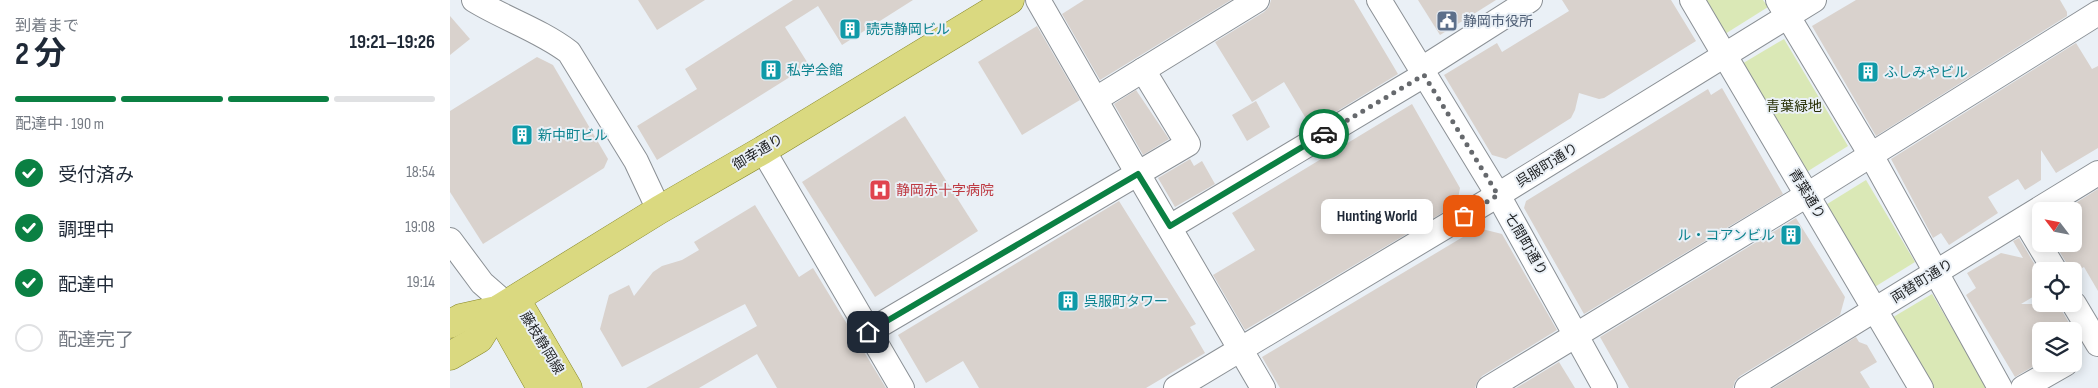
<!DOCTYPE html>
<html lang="ja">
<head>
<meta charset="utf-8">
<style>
  :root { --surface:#fff; --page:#f6f6f7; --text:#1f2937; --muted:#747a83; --line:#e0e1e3; --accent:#0b8043 }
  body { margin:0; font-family:"Sofia Sans Condensed","Noto Sans JP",sans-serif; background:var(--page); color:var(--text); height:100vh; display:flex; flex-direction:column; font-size:19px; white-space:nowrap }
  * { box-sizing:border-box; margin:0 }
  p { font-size:16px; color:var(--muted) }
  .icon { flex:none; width:28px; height:28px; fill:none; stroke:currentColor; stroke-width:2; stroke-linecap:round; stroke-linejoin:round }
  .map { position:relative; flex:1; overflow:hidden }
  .side { display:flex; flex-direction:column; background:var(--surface); width:450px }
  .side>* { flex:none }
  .needle { width:32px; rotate:302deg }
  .tools { position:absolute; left:1582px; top:202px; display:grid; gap:10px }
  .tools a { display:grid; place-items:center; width:50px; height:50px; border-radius:8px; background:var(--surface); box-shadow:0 2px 12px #0003; font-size:25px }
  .pin { position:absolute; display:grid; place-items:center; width:42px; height:42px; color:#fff; margin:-21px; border-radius:10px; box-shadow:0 2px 8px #0006 }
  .courier { position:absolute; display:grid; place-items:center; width:50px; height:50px; margin:-25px; border:4px solid #0b8043; border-radius:50%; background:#fff; color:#222; box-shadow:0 1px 6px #0007 }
  .bubble { position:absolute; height:35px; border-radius:8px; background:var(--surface); box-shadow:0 2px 12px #0003; font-size:16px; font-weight:700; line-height:35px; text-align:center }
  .overview em { font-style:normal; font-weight:700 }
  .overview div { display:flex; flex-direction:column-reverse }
  .overview { display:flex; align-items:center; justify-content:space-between; height:85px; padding:0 15px }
  h1 { font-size:32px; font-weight:700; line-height:38px }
  .bar { display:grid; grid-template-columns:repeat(4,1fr); gap:8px 5px; align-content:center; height:60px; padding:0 15px }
  .bar i { height:6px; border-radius:4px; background:var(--line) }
  .bar .active { background:var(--accent) }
  .bar p { grid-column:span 4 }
  ol { padding:0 15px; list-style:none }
  li { display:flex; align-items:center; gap:15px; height:55px }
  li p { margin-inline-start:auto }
  li .icon { padding:5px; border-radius:50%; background:var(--accent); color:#fff; stroke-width:4 }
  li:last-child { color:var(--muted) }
  li i { width:28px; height:28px; border:2px solid var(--line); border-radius:50% }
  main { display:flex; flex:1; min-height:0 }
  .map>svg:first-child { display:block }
  .green { fill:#dae8b6 }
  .building { fill:#d9d2cd }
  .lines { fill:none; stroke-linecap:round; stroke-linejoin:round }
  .minor-casing { stroke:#8b9095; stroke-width:26 }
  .major-casing { stroke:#888829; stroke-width:29 }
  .minor { stroke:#fff; stroke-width:24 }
  .major { stroke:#dad980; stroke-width:28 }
  .done { stroke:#66696d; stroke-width:5; stroke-dasharray:0 9 }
  .route { stroke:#0b8043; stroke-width:6 }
  .labels { text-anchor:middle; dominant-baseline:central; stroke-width:4; stroke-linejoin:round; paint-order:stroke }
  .service-label { font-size:14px; fill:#4e5e75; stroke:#eaf0f6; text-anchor:start }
  .culture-label { font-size:14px; fill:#0d838f; stroke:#eaf0f6; text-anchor:start }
  .park-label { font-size:14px; fill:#262e04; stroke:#eaf0f6 }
  .street-label { font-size:14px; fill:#1f2123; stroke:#eaf0f6 }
  .health-label { font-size:14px; fill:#be3a42; stroke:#eaf0f6; text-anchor:start }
</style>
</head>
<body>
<main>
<section class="side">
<div class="overview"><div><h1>2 分</h1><p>到着まで</p></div><em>19:21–19:26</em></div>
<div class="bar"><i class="active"></i><i class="active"></i><i class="active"></i><i></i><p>配達中 · 190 m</p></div>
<ol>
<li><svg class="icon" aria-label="check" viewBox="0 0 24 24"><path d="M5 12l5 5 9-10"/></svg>受付済み<p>18:54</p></li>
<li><svg class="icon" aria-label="check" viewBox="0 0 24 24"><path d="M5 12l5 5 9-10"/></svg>調理中<p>19:08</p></li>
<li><svg class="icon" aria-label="check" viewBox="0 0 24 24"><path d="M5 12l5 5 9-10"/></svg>配達中<p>19:14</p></li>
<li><i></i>配達完了</li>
</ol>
</section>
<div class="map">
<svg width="1648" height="388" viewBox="0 0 1648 388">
  <rect width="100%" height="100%" fill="#eaf0f6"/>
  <!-- green -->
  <g class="green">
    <polygon points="1254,0 1313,0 1318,7 1275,34"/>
    <polygon points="1334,39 1398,146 1355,173 1290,65"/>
    <polygon points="1416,180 1465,262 1423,288 1374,206"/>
    <polygon points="1482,294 1538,388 1481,388 1440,319"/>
  </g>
  <!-- building -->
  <g class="building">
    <polygon points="188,0 255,0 207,30"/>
    <polygon points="343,0 463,0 392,45 368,6 335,27 359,65 207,160 187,126 247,89 235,69"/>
    <polygon points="634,0 781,0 650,80 612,14"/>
    <polygon points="821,0 904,0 948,74 861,127 834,82 802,102 765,42 814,12 819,7"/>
    <polygon points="968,0 1046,0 990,35"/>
    <polygon points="1112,0 1221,0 1246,41 1154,98 1149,99 1129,93 1125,110 1121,118 1056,159 1042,155 994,75 1047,43 1052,52 1119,11"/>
    <polygon points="1406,0 1610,0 1617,12 1617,16 1426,136 1362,26"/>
    <polygon points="0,16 20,39 0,55"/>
    <polygon points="587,26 630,100 572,135 528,62"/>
    <polygon points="1626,43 1642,69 1648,66 1648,148 1606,173 1591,150 1591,180 1575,190 1568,179 1538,197 1548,213 1499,245 1491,233 1483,238 1441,159"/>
    <polygon points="87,57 103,65 158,159 154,168 33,244 0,192 0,111"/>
    <polygon points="1272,88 1333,194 1134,314 1074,208 1076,201 1258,89 1261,95"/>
    <polygon points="686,90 719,139 693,155 664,104"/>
    <polygon points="806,101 820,127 797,141 782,115"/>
    <polygon points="962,104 1010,188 1007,204 795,330 763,275 805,250 782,213"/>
    <polygon points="455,116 528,231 425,297 352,182"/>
    <polygon points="740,159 744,166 752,161 765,184 725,207 708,178"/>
    <polygon points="1648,189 1648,291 1634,267 1627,271 1619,271 1617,264 1605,244 1624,244 1624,208 1626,206 1624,204"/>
    <polygon points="669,201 746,324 740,327 755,353 696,388 529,388 513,361 476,383 448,335"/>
    <polygon points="305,205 349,277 363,268 436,388 327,388 307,354 249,388 196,388 307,326 295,304 172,367 150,329 159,295 179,285 184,296 203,272 212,266 232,260 249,250 244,242"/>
    <polygon points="1346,218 1395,297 1390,315 1290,376 1285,381 1283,388 1179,388 1150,337"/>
    <polygon points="1028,228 1052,234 1107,330 1032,376 1027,382 1025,388 830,388 812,357"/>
    <polygon points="1569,238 1591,275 1591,292 1571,304 1610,304 1612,311 1631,343 1624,348 1624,331 1591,331 1591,362 1565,377 1516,295 1526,288 1517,273 1551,253 1573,258 1563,241"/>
    <polygon points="1406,337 1409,342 1417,345 1427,362 1410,372 1420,388 1323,388"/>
    <polygon points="1109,362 1125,388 1066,388"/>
  </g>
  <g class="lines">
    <!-- minor casing -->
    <g class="minor-casing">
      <g id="minor">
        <path d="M24 0C55 19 90 30 119 52L186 161 209 210"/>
        <polyline points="588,0 688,174 813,388"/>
        <polyline points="929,0 1048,195 1155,388"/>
        <polyline points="1242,0 1471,388"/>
        <polyline points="1328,0 1421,155 1550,388"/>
        <polyline points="970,70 1080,0"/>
        <polyline points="646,99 807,0"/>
        <polyline points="313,150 452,388"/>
        <polyline points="1574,219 1605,271"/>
        <polyline points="720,227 974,75"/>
        <polyline points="0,240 32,283 56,304"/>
        <polyline points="1624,304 1648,344"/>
        <polyline points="418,332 738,144 693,70"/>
        <polyline points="726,388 1048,195 1364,0"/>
        <polyline points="1039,388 1357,195 1648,13"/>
        <polyline points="1297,388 1648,173"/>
        <polyline points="1573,388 1615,364"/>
      </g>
    </g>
    <!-- major casing -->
    <g class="major-casing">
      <g id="major">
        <polyline points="66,299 118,388"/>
        <polyline points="47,310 91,388"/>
        <polyline points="0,324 11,318 47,310 209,210 313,150 560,0"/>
        <polyline points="0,356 29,339 47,310"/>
      </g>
    </g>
    <!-- minor -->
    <use href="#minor" class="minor"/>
    <!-- major -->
    <use href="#major" class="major"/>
  </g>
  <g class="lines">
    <!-- done -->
    <polyline class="done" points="874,134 974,75 1048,195 1014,216"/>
    <!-- route -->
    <polyline class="route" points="418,332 688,174 720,226 874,134"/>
  </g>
  <!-- icons -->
  <defs>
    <g id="civic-square" transform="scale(1.125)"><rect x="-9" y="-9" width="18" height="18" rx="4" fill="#5c6f8a" stroke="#eaf0f6"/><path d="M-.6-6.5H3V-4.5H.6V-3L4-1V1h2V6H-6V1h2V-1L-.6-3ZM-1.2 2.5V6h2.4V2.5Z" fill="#fff"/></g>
    <g id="building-square" transform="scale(1.125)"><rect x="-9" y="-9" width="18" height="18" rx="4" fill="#0f9aa8" stroke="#eaf0f6"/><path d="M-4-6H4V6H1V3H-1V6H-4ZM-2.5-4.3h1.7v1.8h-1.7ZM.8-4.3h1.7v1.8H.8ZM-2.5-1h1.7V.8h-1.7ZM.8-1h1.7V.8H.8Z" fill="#fff"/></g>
    <g id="hospital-square" transform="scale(1.125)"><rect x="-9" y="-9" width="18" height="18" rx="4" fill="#e0444e" stroke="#eaf0f6"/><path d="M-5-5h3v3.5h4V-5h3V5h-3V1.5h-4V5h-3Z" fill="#fff"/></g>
  </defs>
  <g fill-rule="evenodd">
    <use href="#civic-square" x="997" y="21"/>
    <use href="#building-square" x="400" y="29"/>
    <use href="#building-square" x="321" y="70"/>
    <use href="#building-square" x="1418" y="72"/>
    <use href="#building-square" x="72" y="135"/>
    <use href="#hospital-square" x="430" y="190"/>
    <use href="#building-square" x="1341" y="235"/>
    <use href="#building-square" x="618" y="301"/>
  </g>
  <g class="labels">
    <!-- service labels -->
    <g class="service-label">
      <text x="1013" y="21">静岡市役所</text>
    </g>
    <!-- culture labels -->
    <g class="culture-label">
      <text x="416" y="29">読売静岡ビル</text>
      <text x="337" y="70">私学会館</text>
      <text x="1434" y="72">ふしみやビル</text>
      <text x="88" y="135">新中町ビル</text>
      <text x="1325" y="235" text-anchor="end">ル・コアンビル</text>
      <text x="634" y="301">呉服町タワー</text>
    </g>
    <!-- park labels -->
    <g class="park-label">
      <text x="1344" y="106">青葉緑地</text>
    </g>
    <!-- street labels -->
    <g class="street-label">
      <text transform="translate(308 152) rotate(-31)">御幸通り</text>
      <text transform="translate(1097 165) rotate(-32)">呉服町通り</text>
      <text transform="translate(1357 194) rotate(59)">青葉通り</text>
      <text transform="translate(1076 244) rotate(60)">七間町通り</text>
      <text transform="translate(1472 281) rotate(-32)">両替町通り</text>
      <text transform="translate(92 343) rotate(59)">藤枝静岡線</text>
    </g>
    <!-- health labels -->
    <g class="health-label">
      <text x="446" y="190">静岡赤十字病院</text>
    </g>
  </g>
</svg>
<div class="tools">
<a><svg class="needle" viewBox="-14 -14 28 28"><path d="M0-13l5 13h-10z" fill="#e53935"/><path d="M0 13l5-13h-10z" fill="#747a83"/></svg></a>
<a><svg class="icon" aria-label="locate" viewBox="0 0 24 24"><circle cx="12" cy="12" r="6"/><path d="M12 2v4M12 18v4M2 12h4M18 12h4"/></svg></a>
<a><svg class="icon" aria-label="layers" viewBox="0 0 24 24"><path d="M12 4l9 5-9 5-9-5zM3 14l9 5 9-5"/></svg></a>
</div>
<div class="pin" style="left:1014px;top:216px;background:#ea580c"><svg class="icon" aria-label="bag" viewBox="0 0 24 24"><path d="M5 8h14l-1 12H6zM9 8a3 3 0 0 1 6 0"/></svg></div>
<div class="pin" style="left:418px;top:332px;background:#1f2937"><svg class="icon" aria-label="home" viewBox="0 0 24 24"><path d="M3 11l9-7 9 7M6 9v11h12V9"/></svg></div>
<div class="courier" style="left:874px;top:134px"><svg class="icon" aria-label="car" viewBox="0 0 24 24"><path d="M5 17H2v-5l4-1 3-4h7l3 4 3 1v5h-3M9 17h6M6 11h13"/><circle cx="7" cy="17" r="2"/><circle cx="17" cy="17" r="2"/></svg></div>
<div class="bubble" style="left:871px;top:199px;width:112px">Hunting World</div>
</div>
</main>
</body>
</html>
